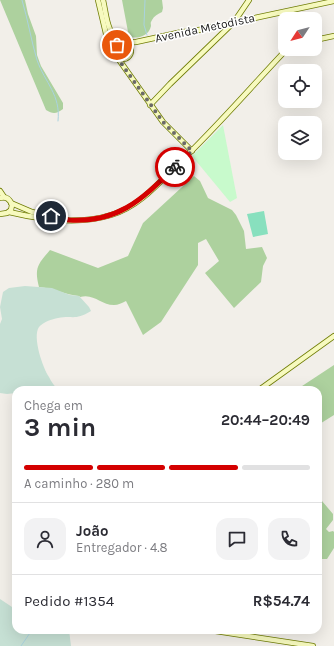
<!DOCTYPE html>
<html lang="pt">
<head>
<meta charset="utf-8">
<style>
  :root { --surface:#fff; --page:#f2f2f3; --text:#2b2b33; --muted:#7c7c81; --line:#e1e1e2; --accent:#d40000 }
  body { margin:0; font-family:Karla,sans-serif; background:var(--page); color:var(--text); height:100vh; display:flex; flex-direction:column; font-size:15px; white-space:nowrap }
  * { box-sizing:border-box; margin:0 }
  p { font-size:13px; color:var(--muted) }
  .icon { flex:none; width:22px; height:22px; fill:none; stroke:currentColor; stroke-width:2; stroke-linecap:round; stroke-linejoin:round }
  .map { position:relative; flex:1; overflow:hidden }
  .panel { position:absolute; left:12px; top:386px; width:310px; height:248px; display:flex; flex-direction:column; background:var(--surface); border-radius:12px; box-shadow:0 4px 16px #0002 }
  .panel>* { flex:none }
  .needle { width:26px; rotate:234deg }
  .tools { position:absolute; left:278px; top:12px; display:grid; gap:8px }
  .tools a { display:grid; place-items:center; width:44px; height:44px; border-radius:8px; background:var(--surface); box-shadow:0 4px 16px #0002; font-size:20px }
  .pin { position:absolute; display:grid; place-items:center; width:34px; height:34px; color:#fff; margin:-17px; border:2px solid #fff; border-radius:50%; box-shadow:0 1px 4px #0007 }
  .courier { position:absolute; display:grid; place-items:center; width:40px; height:40px; margin:-20px; border:3px solid #d40000; border-radius:50%; background:#fff; color:#222; box-shadow:0 1px 5px #0007 }
  .overview em { font-style:normal; font-weight:700 }
  .overview div { display:flex; flex-direction:column-reverse }
  .overview { display:flex; align-items:center; justify-content:space-between; height:68px; padding:0 12px }
  h1 { font-size:26px; font-weight:700; line-height:30px }
  .bar { display:grid; grid-template-columns:repeat(4,1fr); gap:6px 4px; align-content:center; height:48px; padding:0 12px }
  .bar i { height:5px; border-radius:3px; background:var(--line) }
  .bar .current { background:var(--accent) }
  .bar p { grid-column:span 4 }
  .line { display:flex; align-items:center; gap:10px; padding:0 12px; border-top:1px solid var(--line) }
  .line div { flex:1 }
  .round { display:grid; place-items:center; flex:none; width:42px; height:42px; border-radius:12px; background:var(--page) }
  .map>svg:first-child { display:block }
  .forest { fill:#add19e }
  .wetland { fill:#c6e0d4 }
  .park { fill:#c8facc }
  .pitch { fill:#88e0be }
  .lines { fill:none; stroke-linecap:round; stroke-linejoin:round }
  .stream { stroke:#aad3df; stroke-width:1 }
  .secondary-casing { stroke:#707d05; stroke-width:6 }
  .secondary { stroke:#f7fabf; stroke-width:4.5 }
  .done { stroke:#6b6a68; stroke-width:4; stroke-dasharray:0 7.2 }
  .route { stroke:#d40000; stroke-width:5 }
  .labels { text-anchor:middle; dominant-baseline:central; stroke-width:3; stroke-linejoin:round; paint-order:stroke }
  .street-label { font-size:12px; fill:#222; stroke:#fff }
</style>
</head>
<body>
<div class="map">
<svg width="334" height="646" viewBox="0 0 334 646">
  <rect width="100%" height="100%" fill="#f2efe9"/>
  <!-- forest -->
  <g class="forest">
    <path d="M0 0H25L28 14 36 36 37 55 41 66 63 103V109C56 114 53 114 46 110Z"/>
    <path d="M122 0H162L163 8 162 12C158 14 154 16 152 20 150 24 151 22 151 26 149 36 138 39 129 37Z"/>
    <path d="M194 176 200 181 208 198 232 210 236 215 244 231 246 249 262 247 267 258 263 266 261 282 234 308 205 273 219 261 206 239 198 243V265L161 322 143 335 126 301C122 303 118 305 114 305 101 305 94 293 80 297L79 296C65 295 54 288 39 287 34 268 38 264 50 250L98 268 128 256 143 223Z"/>
    <polygon points="334,365 334,415 318,425 318,390 296,390"/>
    <polygon points="322,501 333,514 333,520 326,529 329,532 333,531 334,532 334,548 327,559 318,559 318,504"/>
  </g>
  <!-- wetland -->
  <g class="wetland">
    <path d="M25 286 52 288 70 295 79 296 89 307 91 311C75 321 73 315 58 318 52 319 43 322 39 327 32 337 43 368 49 377 51 382 55 386 58 390H16V393L7 394 0 393V324L2 319 0 307 3 292 9 288Z"/>
    <polygon points="0,599 12,607 16,607 16,630 69,630 71,646 0,646"/>
  </g>
  <!-- park -->
  <polygon class="park" points="223,125 237,198 230,202 192,156"/>
  <!-- pitch -->
  <polygon class="pitch" points="264,211 268,234 253,237 247,214"/>
  <g class="lines">
    <!-- stream -->
    <g class="stream">
      <path d="M22 0C28 20 31 40 37 60 45 83 61 95 58 121"/>
      <polyline points="145,0 144,25 147,35"/>
      <polyline points="21,646 32,630"/>
    </g>
    <!-- secondary casing -->
    <g class="secondary-casing">
      <g id="secondary">
        <polyline points="98,0 107,38 115,54"/>
        <path d="M103 0C107 17 106 34 123 43"/>
        <polyline points="315,40 334,36"/>
        <circle cx="123" cy="51" r="8"/>
        <polyline points="125,43 136,42 182,32 194,31 334,1"/>
        <polyline points="117,57 163,122 192,151"/>
        <polyline points="150,105 170,84 234,22 249,0"/>
        <polyline points="0,191 4,197"/>
        <path d="M0 198C6 196 10 199 12 205L11 210 7 213 0 214"/>
        <polyline points="11,203 32,212 59,218"/>
        <path d="M9 212C42 220 79 225 111 215 138 207 157 185 176 166 215 129 250 88 287 49"/>
        <polyline points="259,390 334,336"/>
        <polyline points="209,630 313,646"/>
      </g>
    </g>
    <!-- secondary -->
    <use href="#secondary" class="secondary"/>
  </g>
  <g class="lines">
    <!-- done -->
    <polyline class="done" points="117,45 115,51 116,56 163,122 192,151 175,167"/>
    <!-- route -->
    <path class="route" d="M51 216C57 217 63 219 69 220 119 223 142 199 175 167"/>
  </g>
  <g class="labels">
    <!-- street labels -->
    <g class="street-label">
      <text transform="translate(205 28) rotate(-12)">Avenida Metodista</text>
    </g>
  </g>
</svg>
<div class="tools">
<a><svg class="needle" viewBox="-14 -14 28 28"><path d="M0-13l5 13h-10z" fill="#e53935"/><path d="M0 13l5-13h-10z" fill="#7c7c81"/></svg></a>
<a><svg class="icon" aria-label="locate" viewBox="0 0 24 24"><circle cx="12" cy="12" r="6"/><path d="M12 2v4M12 18v4M2 12h4M18 12h4"/></svg></a>
<a><svg class="icon" aria-label="layers" viewBox="0 0 24 24"><path d="M12 4l9 5-9 5-9-5zM3 14l9 5 9-5"/></svg></a>
</div>
<div class="pin" style="left:117px;top:45px;background:#ea580c"><svg class="icon" aria-label="bag" viewBox="0 0 24 24"><path d="M5 8h14l-1 12H6zM9 8a3 3 0 0 1 6 0"/></svg></div>
<div class="pin" style="left:51px;top:216px;background:#1f2937"><svg class="icon" aria-label="home" viewBox="0 0 24 24"><path d="M3 11l9-7 9 7M6 9v11h12V9"/></svg></div>
<div class="courier" style="left:175px;top:167px"><svg class="icon" aria-label="bike" viewBox="0 0 24 24"><circle cx="6" cy="16" r="4"/><circle cx="18" cy="16" r="4"/><path d="M6 16l4-8h5l3 8M10 8l3 8H6M13 5h3"/></svg></div>
<section class="panel">
<div class="overview"><div><h1>3 min</h1><p>Chega em</p></div><em>20:44–20:49</em></div>
<div class="bar"><i class="current"></i><i class="current"></i><i class="current"></i><i></i><p>A caminho · 280 m</p></div>
<div class="line" style="height:72px"><a class="round"><svg class="icon" aria-label="person" viewBox="0 0 24 24"><circle cx="12" cy="8" r="4"/><path d="M4 21q1-7 8-7t8 7"/></svg></a><div><b>João</b><p>Entregador · 4.8</p></div><a class="round"><svg class="icon" aria-label="chat" viewBox="0 0 24 24"><path d="M4 5h16v11H9l-5 4z"/></svg></a><a class="round"><svg class="icon" aria-label="phone" viewBox="0 0 24 24"><path d="M5 4h4l2 5-3 2q2 4 5 5l2-3 5 2v4C11 20 4 13 5 4z"/></svg></a></div>
<div class="line" style="height:52px"><div>Pedido #1354</div><b>R$54.74</b></div>
</section>
</div>
</body>
</html>
